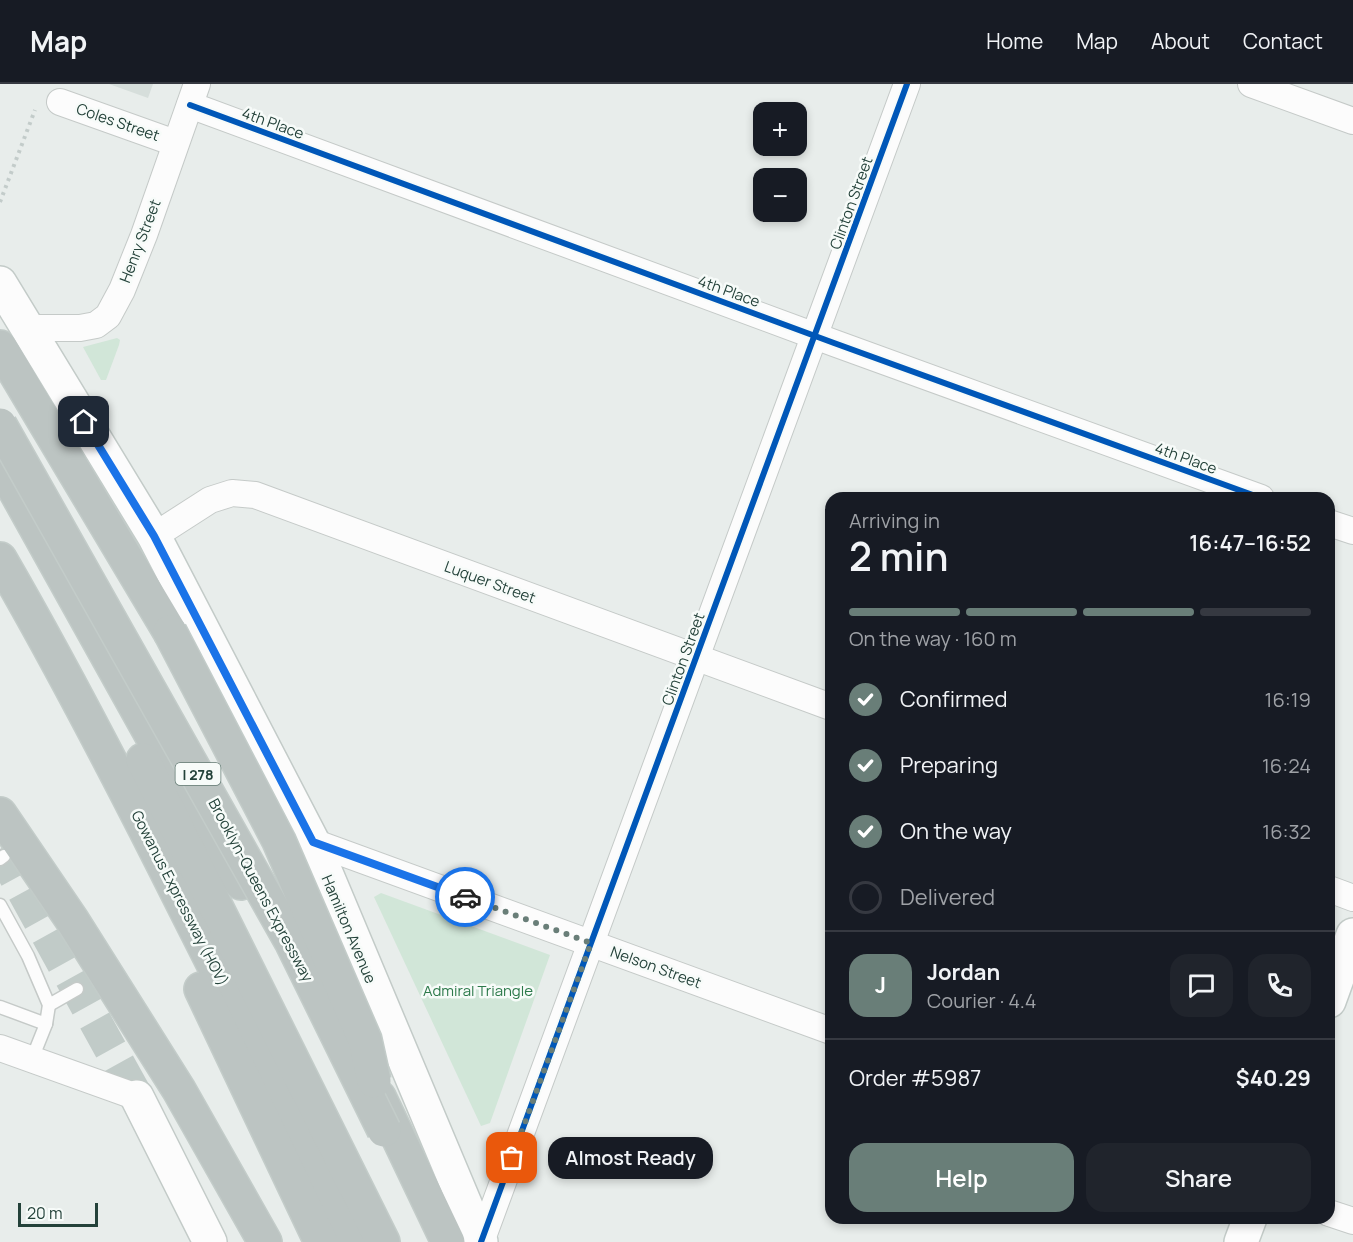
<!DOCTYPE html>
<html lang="en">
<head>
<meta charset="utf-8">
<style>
  :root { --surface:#171b24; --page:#20242c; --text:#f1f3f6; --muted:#9ea1a6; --line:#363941; --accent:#697e78 }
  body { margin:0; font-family:Manrope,sans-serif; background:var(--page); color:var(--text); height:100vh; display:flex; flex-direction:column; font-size:22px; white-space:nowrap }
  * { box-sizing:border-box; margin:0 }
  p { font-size:20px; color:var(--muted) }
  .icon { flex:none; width:33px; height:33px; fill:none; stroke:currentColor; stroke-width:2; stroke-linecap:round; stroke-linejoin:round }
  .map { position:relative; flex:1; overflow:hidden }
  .panel { position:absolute; left:825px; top:408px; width:510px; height:732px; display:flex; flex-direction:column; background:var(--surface); border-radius:18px; box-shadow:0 3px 9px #0003 }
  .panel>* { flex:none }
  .tools { position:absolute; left:753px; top:18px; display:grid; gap:12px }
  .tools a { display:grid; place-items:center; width:54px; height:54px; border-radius:12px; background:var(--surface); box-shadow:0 3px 9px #0003; font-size:30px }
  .scale { position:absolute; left:18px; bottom:15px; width:80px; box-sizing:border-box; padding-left:6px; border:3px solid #24423a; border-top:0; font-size:16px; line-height:21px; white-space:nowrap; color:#24423a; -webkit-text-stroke:4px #f7fbf9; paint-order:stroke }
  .pin { position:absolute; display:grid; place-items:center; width:51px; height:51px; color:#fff; margin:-26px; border-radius:12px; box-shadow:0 3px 9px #0006 }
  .courier { position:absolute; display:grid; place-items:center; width:60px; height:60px; margin:-30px; border:4px solid #1a73e8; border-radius:50%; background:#fff; color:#222; box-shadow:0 2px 8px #0007 }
  .bubble { position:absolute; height:42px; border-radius:18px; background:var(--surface); box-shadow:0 3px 9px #0003; font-size:20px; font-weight:600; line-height:42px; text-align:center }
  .head em { font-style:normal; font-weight:600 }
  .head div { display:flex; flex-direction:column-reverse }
  .head { display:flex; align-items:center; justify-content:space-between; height:102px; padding:0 24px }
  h1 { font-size:39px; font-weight:600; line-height:45px }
  .bar { display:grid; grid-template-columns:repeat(4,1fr); gap:9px 6px; align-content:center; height:72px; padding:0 24px }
  .bar i { height:8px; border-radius:4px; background:var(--line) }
  .bar .selected { background:var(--accent) }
  .bar p { grid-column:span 4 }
  .line { display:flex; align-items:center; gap:15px; padding:0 24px; border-top:2px solid var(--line) }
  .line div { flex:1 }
  .round { display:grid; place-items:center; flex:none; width:63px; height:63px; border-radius:18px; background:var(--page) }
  ol { padding:0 24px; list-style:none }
  li { display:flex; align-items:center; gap:18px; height:66px }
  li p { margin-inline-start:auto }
  li .icon { padding:6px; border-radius:50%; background:var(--accent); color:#fff; stroke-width:4 }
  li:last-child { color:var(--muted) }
  li i { width:33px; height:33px; border:3px solid var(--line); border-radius:50% }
  .cta { display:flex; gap:12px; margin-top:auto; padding:12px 24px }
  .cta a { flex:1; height:69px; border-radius:18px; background:var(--accent); color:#fff; font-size:24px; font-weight:600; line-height:69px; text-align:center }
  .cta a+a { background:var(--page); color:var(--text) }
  header { display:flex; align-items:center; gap:36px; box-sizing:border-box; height:84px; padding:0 30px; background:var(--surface); border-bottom:2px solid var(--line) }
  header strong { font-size:28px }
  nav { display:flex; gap:33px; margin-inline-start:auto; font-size:21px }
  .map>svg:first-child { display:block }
  .built { fill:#d6dedb }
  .green { fill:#d1e6d8 }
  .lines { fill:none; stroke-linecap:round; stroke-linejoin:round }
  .secondary-tunnel { stroke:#c1cbc8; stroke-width:33; stroke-dasharray:33 16; stroke-linecap:butt }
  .lane-casing { stroke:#c5cac8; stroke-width:15 }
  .street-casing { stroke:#c5cac8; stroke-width:28 }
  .secondary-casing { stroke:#c3cbc8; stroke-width:36 }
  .highway-casing { stroke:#c3ccc9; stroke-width:36 }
  .path { stroke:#c3ccca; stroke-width:4; stroke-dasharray:3 4.5; stroke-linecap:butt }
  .lane { stroke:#fcfcfc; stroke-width:12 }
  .street { stroke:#fcfcfc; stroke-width:26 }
  .secondary { stroke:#fcfcfc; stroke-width:33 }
  .highway { stroke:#bcc4c2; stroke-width:33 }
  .highway-bridge-casing { stroke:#c3ccc9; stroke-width:36; stroke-linecap:butt }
  .highway-bridge { stroke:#bcc4c2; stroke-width:33 }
  .cycleway-casing { stroke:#f7fbf9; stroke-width:10 }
  .cycleway { stroke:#0057b8; stroke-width:6 }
  .done { stroke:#697e78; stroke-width:6; stroke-dasharray:0 10.8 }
  .route { stroke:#1a73e8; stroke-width:8 }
  .labels { text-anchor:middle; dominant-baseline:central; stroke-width:5; stroke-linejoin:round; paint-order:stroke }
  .shield { fill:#f7fbf9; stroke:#637a73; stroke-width:1.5 }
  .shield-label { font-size:14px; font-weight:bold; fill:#24423a }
  .street-label { font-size:15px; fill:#24423a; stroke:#f7fbf9 }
  .park-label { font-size:15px; fill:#2d7a4b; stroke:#f7fbf9 }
</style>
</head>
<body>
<header>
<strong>Map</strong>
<nav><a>Home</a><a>Map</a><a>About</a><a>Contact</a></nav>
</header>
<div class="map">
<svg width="1353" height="1158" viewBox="0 0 1353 1158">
  <rect width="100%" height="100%" fill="#e8edeb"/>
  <!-- built -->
  <polygon class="built" points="109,0 153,0 148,14"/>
  <!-- green -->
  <g class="green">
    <polygon points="117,254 120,256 119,261 106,296 101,296 83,263"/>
    <polygon points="381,809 550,871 490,1039 481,1042 374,813"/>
  </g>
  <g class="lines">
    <!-- secondary-tunnel -->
    <polyline class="secondary-tunnel" points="0,765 137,1013"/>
    <!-- lane casing -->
    <g class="lane-casing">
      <g id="lane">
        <polyline points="0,775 4,772"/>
        <polyline points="0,821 28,872 49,921 46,940 32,975"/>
        <polyline points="49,921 77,905"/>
        <polyline points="0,923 46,940"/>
      </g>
    </g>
    <!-- street casing -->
    <g class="street-casing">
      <g id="street">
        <polyline points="1251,0 1353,37"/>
        <polyline points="60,18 175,59"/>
        <polyline points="190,21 834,259 1261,414"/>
        <polyline points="27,244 80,244 96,241 108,232 122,206 144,151 197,0"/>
        <polyline points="1329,439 1353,447"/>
        <polyline points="154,452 210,416 232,409 255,411 831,623"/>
        <polyline points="313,758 831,947"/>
        <polyline points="1329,805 1353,814"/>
        <polyline points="0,964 137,1013"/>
        <polyline points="1329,1129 1353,1137"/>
        <polyline points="481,1158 907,0"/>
      </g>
    </g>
    <!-- secondary casing -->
    <g class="secondary-casing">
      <g id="secondary">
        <polyline points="0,199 154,452 313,758 481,1158"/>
        <polyline points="1329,917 1353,851"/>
        <polyline points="137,1013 210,1158"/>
        <polyline points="1241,1158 1250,1134"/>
      </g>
    </g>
    <!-- highway casing -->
    <g class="highway-casing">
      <g id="highway">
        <polyline points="0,263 170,548"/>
        <polyline points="0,379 167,679 241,799"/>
        <path d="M0 475C66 589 126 706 185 824 241 935 297 1046 351 1158"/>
        <polyline points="143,676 383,1158"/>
        <polyline points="0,730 72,836 179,1006 265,1158"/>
        <polyline points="201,905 321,1158"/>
        <polyline points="379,1013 448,1158"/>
      </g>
    </g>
    <!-- path -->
    <polyline class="path" points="0,118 35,26"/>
    <!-- lane -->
    <use href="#lane" class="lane"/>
    <!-- street -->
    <use href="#street" class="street"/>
    <!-- secondary -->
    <use href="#secondary" class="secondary"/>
    <!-- highway -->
    <use href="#highway" class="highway"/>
    <!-- highway-bridge casing -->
    <g class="highway-bridge-casing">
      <g id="highway-bridge">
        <polyline points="0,341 292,859 384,1046"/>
        <polyline points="170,548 279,757 365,956 374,997"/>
      </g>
    </g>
    <!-- highway-bridge -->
    <use href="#highway-bridge" class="highway-bridge"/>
    <!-- cycleway casing -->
    <g class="cycleway-casing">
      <g id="cycleway">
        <polyline points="190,21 834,259 1261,414"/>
        <polyline points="481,1158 907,0"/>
      </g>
    </g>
    <!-- cycleway -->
    <use href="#cycleway" class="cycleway"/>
  </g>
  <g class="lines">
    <!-- done -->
    <polyline class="done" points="465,813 591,859 512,1074"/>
    <!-- route -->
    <polyline class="route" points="84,338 154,452 313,758 465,813"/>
  </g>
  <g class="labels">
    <!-- shield labels -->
    <rect class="shield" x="175.5" y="679" width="45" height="22" rx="4.5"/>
    <g class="shield-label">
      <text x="198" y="690">I 278</text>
    </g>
    <!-- street labels -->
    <g class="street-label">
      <text transform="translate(118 38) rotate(19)">Coles Street</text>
      <text transform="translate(273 39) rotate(20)">4th Place</text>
      <text transform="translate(851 119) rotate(-70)">Clinton Street</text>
      <text transform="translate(140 157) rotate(-69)">Henry Street</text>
      <text transform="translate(729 207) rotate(20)">4th Place</text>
      <text transform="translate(1186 374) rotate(20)">4th Place</text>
      <text transform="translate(490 498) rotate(20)">Luquer Street</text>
      <text transform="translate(683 575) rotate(-70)">Clinton Street</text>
      <text transform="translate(261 806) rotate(62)">Brooklyn-Queens Expressway</text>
      <text transform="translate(180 814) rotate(63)">Gowanus Expressway (HOV)</text>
      <text transform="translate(349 845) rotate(67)">Hamilton Avenue</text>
      <text transform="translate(656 883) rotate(20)">Nelson Street</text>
    </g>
    <!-- park labels -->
    <g class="park-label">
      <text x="478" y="906">Admiral Triangle</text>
    </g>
  </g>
</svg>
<div class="tools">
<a>+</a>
<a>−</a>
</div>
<div class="scale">20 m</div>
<div class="pin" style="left:512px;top:1074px;background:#ea580c"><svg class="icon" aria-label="bag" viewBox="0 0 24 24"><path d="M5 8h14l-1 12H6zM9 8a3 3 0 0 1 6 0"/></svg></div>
<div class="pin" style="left:84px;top:338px;background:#1f2937"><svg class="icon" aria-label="home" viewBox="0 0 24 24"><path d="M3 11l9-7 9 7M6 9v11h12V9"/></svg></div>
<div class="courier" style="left:465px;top:813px"><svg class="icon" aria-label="car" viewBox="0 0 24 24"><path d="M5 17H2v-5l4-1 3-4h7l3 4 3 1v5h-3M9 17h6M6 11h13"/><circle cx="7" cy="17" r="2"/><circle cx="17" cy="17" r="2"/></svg></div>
<div class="bubble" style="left:548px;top:1053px;width:165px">Almost Ready</div>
<section class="panel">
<div class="head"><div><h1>2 min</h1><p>Arriving in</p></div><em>16:47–16:52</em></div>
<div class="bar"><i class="selected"></i><i class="selected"></i><i class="selected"></i><i></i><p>On the way · 160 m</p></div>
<ol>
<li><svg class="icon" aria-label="check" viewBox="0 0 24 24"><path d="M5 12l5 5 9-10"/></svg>Confirmed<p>16:19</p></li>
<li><svg class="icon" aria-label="check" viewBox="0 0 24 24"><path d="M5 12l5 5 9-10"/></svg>Preparing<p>16:24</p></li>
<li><svg class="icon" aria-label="check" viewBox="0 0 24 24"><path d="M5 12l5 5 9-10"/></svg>On the way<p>16:32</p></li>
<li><i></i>Delivered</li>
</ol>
<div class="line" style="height:108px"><b class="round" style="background:var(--accent);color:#fff">J</b><div><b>Jordan</b><p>Courier · 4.4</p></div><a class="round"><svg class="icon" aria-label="chat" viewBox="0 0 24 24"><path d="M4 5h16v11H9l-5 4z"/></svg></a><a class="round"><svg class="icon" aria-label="phone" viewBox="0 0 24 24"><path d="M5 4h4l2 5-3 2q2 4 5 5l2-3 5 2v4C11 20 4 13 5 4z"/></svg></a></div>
<div class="line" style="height:78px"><div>Order #5987</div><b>$40.29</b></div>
<div class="cta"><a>Help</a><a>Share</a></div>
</section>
</div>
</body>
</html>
